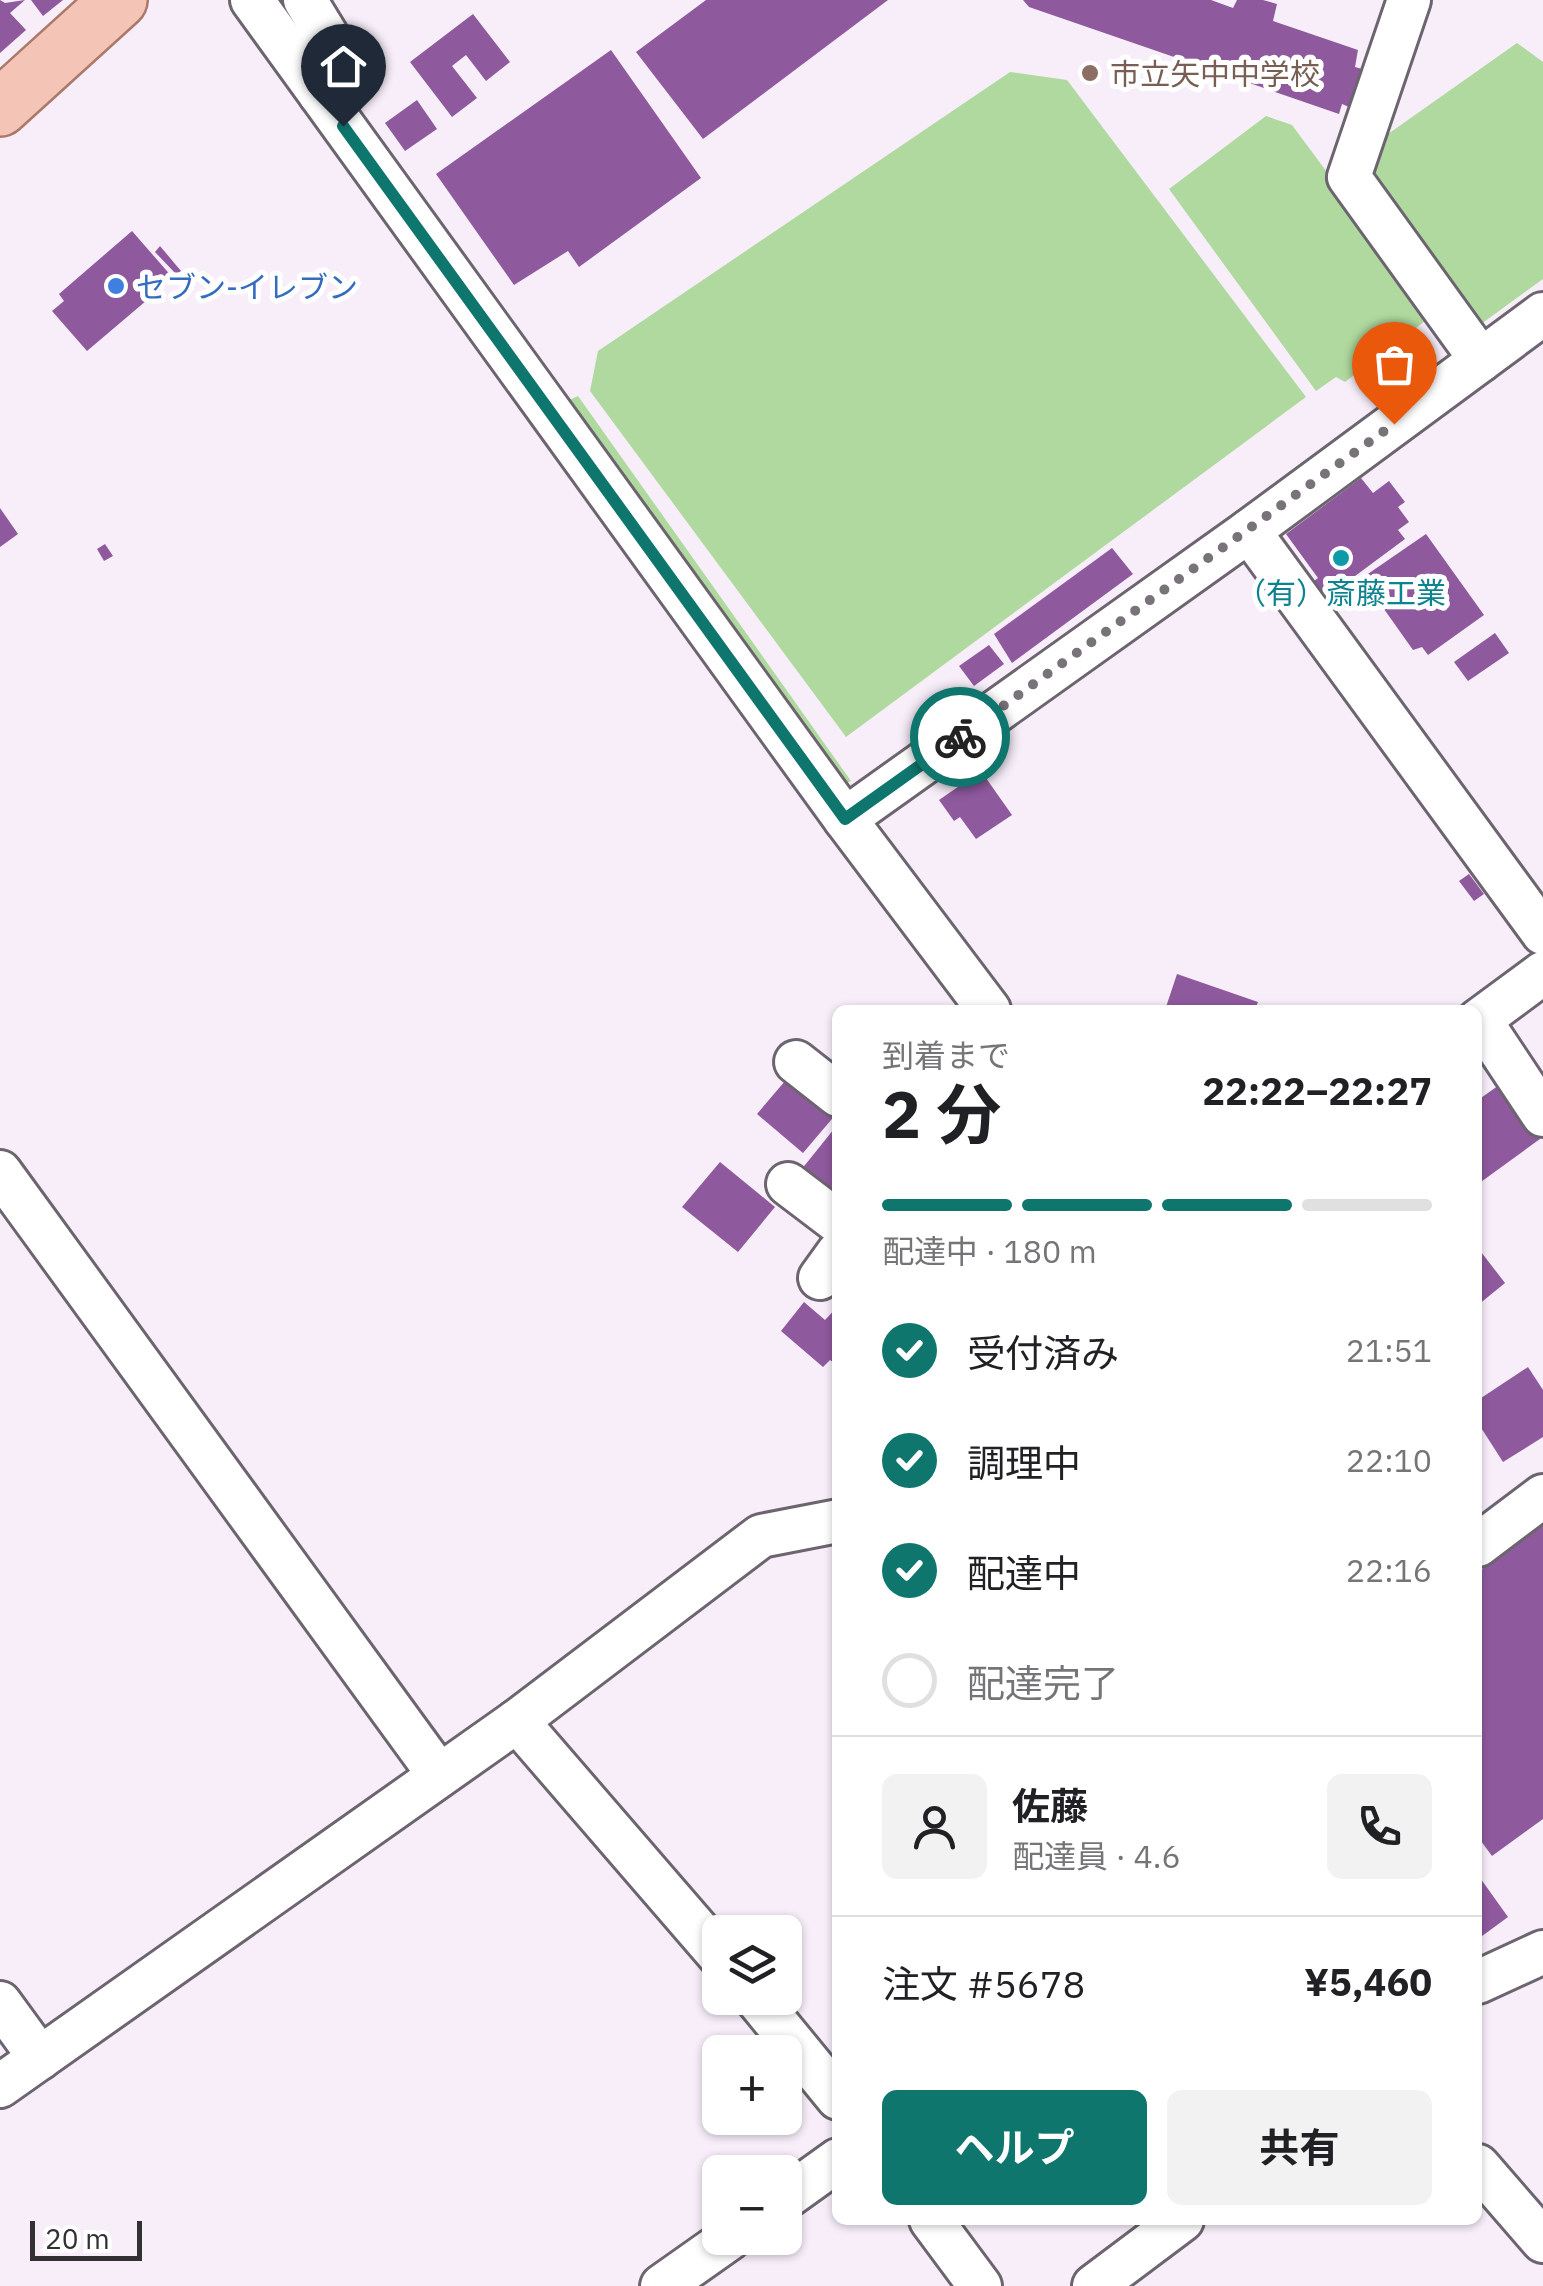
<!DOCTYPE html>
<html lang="ja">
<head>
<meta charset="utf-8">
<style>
  :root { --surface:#fff; --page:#f2f2f2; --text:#202124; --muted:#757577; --line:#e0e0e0; --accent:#0f766e }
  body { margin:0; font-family:"IBM Plex Sans","Noto Sans JP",sans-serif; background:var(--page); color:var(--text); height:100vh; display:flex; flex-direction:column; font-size:38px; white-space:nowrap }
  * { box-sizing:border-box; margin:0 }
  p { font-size:32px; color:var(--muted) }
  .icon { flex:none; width:55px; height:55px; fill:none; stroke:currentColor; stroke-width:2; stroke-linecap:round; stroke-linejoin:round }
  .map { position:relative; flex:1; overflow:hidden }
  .details { position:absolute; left:832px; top:1005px; width:650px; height:1220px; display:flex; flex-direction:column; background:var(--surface); border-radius:15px; box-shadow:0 2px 8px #0004 }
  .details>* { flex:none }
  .tools { position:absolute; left:702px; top:1915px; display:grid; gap:20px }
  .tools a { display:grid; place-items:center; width:100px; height:100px; border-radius:15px; background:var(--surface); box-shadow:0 2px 8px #0004; font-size:50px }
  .scale { position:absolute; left:30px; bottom:25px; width:112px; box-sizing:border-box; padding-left:10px; border:5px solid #333034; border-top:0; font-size:28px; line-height:35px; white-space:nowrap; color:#333034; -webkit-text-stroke:8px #fff; paint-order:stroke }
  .pin { position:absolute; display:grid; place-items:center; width:85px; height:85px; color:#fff; margin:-102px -42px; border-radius:50% 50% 50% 0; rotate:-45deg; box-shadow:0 0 10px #0007 }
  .pin .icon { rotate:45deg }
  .courier { position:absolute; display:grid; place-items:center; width:100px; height:100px; margin:-50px; border:8px solid #0f766e; border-radius:50%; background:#fff; color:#222; box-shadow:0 2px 12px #0007 }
  .headline em { font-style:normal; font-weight:700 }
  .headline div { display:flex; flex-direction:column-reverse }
  .headline { display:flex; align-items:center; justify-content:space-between; height:170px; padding:0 50px }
  h1 { font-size:65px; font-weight:700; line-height:75px }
  .bar { display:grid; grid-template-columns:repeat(4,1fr); gap:15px 10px; align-content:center; height:120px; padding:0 50px }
  .bar i { height:12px; border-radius:8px; background:var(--line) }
  .bar .current { background:var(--accent) }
  .bar p { grid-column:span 4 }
  .line { display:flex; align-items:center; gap:25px; padding:0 50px; border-top:2px solid var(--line) }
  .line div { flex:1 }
  .round { display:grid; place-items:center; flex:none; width:105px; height:105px; border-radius:15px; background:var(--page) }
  ol { padding:0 50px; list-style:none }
  li { display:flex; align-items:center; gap:30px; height:110px }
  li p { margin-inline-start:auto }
  li .icon { padding:10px; border-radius:50%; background:var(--accent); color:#fff; stroke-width:4 }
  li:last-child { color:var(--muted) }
  li i { width:55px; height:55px; border:5px solid var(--line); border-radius:50% }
  .action { display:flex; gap:20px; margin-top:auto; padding:20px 50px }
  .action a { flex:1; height:115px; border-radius:15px; background:var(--accent); color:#fff; font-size:40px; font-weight:700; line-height:115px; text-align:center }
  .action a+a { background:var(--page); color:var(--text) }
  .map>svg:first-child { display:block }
  .green { fill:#b0d99f }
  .building { fill:#8f599e }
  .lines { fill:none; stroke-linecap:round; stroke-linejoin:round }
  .minor-casing { stroke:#6c646e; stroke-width:48 }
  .major-casing { stroke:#ab7869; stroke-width:60 }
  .minor { stroke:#fff; stroke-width:42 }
  .major { stroke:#f4c5b6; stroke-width:55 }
  .done { stroke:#787279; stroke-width:10; stroke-dasharray:0 18 }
  .route { stroke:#0f766e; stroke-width:12 }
  .education-dot { fill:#8d6e63; stroke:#fff; stroke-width:4 }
  .shop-dot { fill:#3f7fe0; stroke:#fff; stroke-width:4 }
  .culture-dot { fill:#0f9aa8; stroke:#fff; stroke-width:4 }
  .labels { text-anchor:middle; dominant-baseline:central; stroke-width:10; stroke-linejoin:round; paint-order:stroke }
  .education-label { font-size:30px; fill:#785e54; stroke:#fff; text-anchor:start }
  .shop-label { font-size:30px; fill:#366cbe; stroke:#fff; text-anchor:start }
  .culture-label { font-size:30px; fill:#0d838f; stroke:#fff }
</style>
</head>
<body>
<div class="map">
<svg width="1543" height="2286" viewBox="0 0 1543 2286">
  <rect width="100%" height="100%" fill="#f7eef9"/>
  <!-- green -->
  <g class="green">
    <polygon points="1517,43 1543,62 1543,279 1477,327 1366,169 1371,146"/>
    <polygon points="1010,72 1067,80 1306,397 846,737 590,391 598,351"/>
    <polygon points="1266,116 1292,125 1433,315 1345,382 1336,377 1316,391 1169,189"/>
    <polygon points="578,396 851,781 842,785 567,401"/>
  </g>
  <!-- building -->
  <g class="building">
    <polygon points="0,0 5,3 25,0 10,13 26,30 0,53"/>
    <polygon points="31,0 63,0 43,16"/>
    <polygon points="706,0 888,0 703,139 636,52"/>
    <polygon points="1023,0 1211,0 1233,8 1237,0 1263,0 1277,4 1273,21 1358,50 1355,67 1362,69 1349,107 1342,104 1339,114 1029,7"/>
    <polygon points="473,14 510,62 486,81 466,55 452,66 477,98 452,117 410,62"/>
    <polygon points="611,50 701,178 579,267 568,251 514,285 436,174"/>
    <polygon points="417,100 437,129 405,151 385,123"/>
    <polygon points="132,231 173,278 87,351 52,311 64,301 59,294"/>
    <polygon points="160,246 181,271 176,274 155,252"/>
    <polygon points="1361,478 1373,493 1389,481 1405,502 1398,507 1409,522 1398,530 1405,539 1320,602 1307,586 1318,578 1286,534"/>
    <polygon points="0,508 18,534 0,547"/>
    <polygon points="1426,534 1484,615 1428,655 1422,647 1413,650 1362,578"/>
    <polygon points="105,544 113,556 104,561 97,549"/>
    <polygon points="1112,548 1133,574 1012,663 994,634"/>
    <polygon points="1495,633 1509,653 1468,681 1454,662"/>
    <polygon points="989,645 1004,664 974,686 959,666"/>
    <polygon points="976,754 982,765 972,770 965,759"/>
    <polygon points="981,771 1012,815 976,839 960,817 954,821 939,800"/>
    <polygon points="1469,874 1484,894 1474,901 1459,881"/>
    <polygon points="1177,974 1258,1002 1255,1010 1165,1010"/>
    <polygon points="791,1074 837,1113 803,1153 757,1114"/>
    <polygon points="1502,1083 1540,1139 1478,1184 1478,1100"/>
    <polygon points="838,1124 838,1180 828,1191 801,1170"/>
    <polygon points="720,1162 775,1207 738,1252 682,1207"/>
    <polygon points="1478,1248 1505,1283 1478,1305"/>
    <polygon points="804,1302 825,1320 838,1306 838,1366 830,1360 823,1367 781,1331"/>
    <polygon points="1528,1367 1543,1390 1543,1437 1503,1462 1478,1423 1478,1400"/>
    <polygon points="1543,1525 1543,1819 1492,1856 1478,1837 1478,1572"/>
    <polygon points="1478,1875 1508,1917 1478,1939"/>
  </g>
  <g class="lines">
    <!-- minor casing -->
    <g class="minor-casing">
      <g id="minor">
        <polyline points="252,0 845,819 989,1010"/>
        <polyline points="305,0 349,72 320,94"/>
        <polyline points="1409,0 1349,177 1481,360"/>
        <polyline points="1249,531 1543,933"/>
        <polyline points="845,819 1249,531 1543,314"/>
        <polyline points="1480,1020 1543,1115"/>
        <polyline points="1478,1021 1543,973"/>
        <polyline points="796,1062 838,1095"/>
        <polyline points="0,1172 439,1775"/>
        <polyline points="788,1184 838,1222"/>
        <polyline points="820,1278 838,1253"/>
        <polyline points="1478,1545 1543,1496"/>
        <polyline points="517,1721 720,1956"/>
        <polyline points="1478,1982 1543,1952"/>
        <polyline points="756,1998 838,2098"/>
        <polyline points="0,2003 40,2058"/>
        <polyline points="0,2086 517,1721 761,1536 838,1521"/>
        <polyline points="1478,2166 1543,2241"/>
        <polyline points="785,2198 838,2160"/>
        <polyline points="931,2220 980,2286"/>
        <polyline points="662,2286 730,2238"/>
        <polyline points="1094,2286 1182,2220"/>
      </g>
    </g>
    <!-- major casing -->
    <g class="major-casing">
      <polyline id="major" points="0,108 119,0"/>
    </g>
    <!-- minor -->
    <use href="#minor" class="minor"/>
    <!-- major -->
    <use href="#major" class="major"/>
  </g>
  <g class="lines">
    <!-- done -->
    <polyline class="done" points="960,737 1394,424"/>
    <!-- route -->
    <polyline class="route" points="343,126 845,819 960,737"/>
  </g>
  <!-- markers -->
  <circle class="education-dot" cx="1090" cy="73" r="10"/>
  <circle class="shop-dot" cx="116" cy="286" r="10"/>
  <circle class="culture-dot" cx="1341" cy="558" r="10"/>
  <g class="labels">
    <!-- education labels -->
    <g class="education-label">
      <text x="1110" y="73">市立矢中中学校</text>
    </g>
    <!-- shop labels -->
    <g class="shop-label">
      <text x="136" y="286">セブン-イレブン</text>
    </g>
    <!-- culture labels -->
    <g class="culture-label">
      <text x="1341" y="592">（有）斎藤工業</text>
    </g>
  </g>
</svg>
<div class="tools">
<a><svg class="icon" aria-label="layers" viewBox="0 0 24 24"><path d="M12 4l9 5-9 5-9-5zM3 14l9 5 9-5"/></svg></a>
<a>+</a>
<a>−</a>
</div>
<div class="scale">20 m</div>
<div class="pin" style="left:1394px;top:424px;background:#ea580c"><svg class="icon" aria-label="bag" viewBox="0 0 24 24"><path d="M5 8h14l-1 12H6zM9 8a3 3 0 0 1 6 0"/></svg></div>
<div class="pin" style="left:343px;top:126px;background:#1f2937"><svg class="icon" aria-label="home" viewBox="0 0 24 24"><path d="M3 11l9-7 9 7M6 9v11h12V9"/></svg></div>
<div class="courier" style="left:960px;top:737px"><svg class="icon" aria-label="bike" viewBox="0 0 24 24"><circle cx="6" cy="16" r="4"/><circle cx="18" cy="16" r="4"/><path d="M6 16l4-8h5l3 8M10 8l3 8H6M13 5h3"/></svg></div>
<section class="details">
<div class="headline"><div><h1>2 分</h1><p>到着まで</p></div><em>22:22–22:27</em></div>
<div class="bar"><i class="current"></i><i class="current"></i><i class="current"></i><i></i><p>配達中 · 180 m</p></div>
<ol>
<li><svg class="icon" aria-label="check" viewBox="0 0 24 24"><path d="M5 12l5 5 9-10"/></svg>受付済み<p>21:51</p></li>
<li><svg class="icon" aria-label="check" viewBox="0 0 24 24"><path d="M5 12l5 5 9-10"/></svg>調理中<p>22:10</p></li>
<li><svg class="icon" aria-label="check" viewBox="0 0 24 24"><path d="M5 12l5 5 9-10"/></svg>配達中<p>22:16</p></li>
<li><i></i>配達完了</li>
</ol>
<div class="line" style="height:180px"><a class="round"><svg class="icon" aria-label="person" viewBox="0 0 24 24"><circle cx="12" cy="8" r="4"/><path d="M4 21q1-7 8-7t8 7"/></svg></a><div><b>佐藤</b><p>配達員 · 4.6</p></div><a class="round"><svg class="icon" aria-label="phone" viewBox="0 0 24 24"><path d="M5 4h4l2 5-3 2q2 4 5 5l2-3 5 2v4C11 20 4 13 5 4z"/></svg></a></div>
<div class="line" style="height:130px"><div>注文 #5678</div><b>¥5,460</b></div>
<div class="action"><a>ヘルプ</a><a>共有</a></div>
</section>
</div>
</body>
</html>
